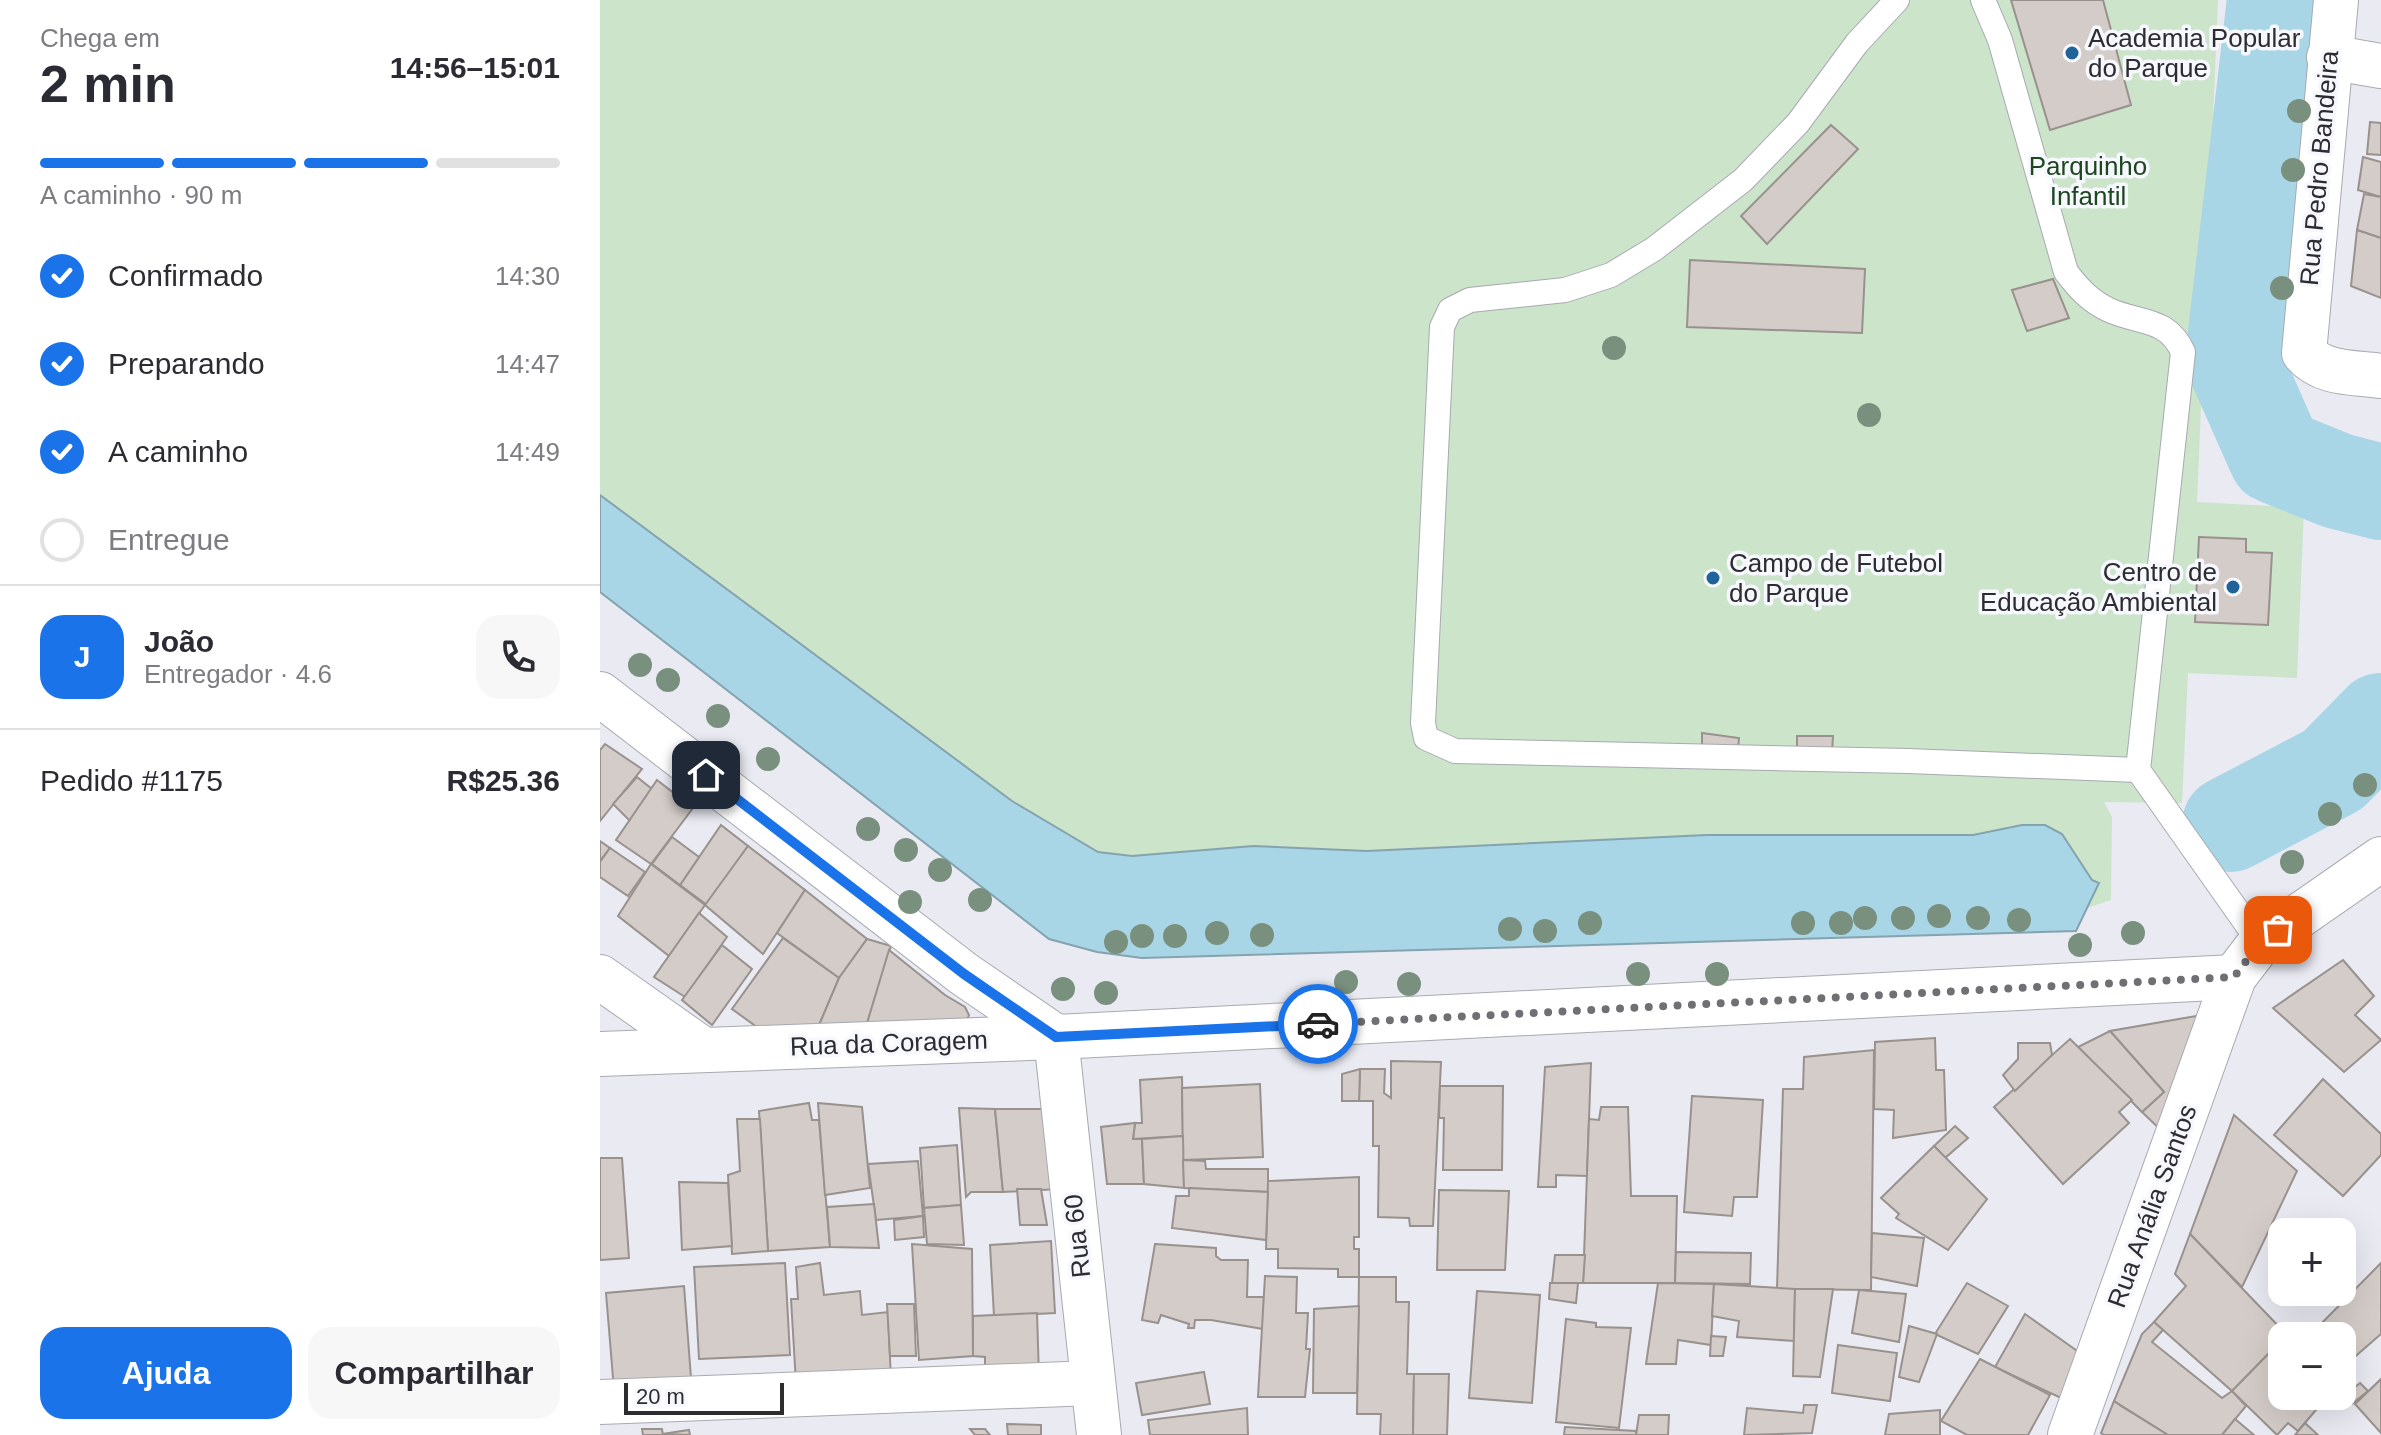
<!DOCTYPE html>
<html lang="pt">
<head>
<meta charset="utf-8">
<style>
  :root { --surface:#fff; --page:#f7f7f7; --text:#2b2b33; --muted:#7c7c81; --line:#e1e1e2; --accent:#1a73e8 }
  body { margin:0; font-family:Arial,sans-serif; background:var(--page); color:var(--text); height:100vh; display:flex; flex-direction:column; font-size:30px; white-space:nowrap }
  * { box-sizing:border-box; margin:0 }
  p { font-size:26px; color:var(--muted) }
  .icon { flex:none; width:44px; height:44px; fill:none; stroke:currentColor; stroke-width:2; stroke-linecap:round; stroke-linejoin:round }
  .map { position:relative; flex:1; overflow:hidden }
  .details { display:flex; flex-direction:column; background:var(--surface); width:600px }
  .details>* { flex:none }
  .buttons { position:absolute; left:1668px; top:1218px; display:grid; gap:16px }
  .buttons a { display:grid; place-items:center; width:88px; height:88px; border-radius:16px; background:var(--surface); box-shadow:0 8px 32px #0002; font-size:40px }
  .scale { position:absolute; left:24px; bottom:20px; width:160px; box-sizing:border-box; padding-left:8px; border:4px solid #2d2d30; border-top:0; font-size:22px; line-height:28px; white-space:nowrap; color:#2d2d30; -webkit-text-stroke:6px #f6f8fe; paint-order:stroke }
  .pin { position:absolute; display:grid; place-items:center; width:68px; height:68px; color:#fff; margin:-34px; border-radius:16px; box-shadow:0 4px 12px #0006 }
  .courier { position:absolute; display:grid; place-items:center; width:80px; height:80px; margin:-40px; border:6px solid #1a73e8; border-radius:50%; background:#fff; color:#222; box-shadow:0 2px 10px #0007 }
  .head em { font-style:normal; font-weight:600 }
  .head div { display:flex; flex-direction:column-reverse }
  .head { display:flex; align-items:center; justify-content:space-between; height:136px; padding:0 40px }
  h1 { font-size:52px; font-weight:600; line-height:60px }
  .bar { display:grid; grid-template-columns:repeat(4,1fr); gap:12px 8px; align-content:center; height:96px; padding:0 40px }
  .bar i { height:10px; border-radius:6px; background:var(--line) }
  .bar .selected { background:var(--accent) }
  .bar p { grid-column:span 4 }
  .line { display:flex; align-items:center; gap:20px; padding:0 40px; border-top:2px solid var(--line) }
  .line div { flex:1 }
  .round { display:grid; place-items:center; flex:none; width:84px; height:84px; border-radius:24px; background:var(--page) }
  ol { padding:0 40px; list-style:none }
  li { display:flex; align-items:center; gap:24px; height:88px }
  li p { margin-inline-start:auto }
  li .icon { padding:8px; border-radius:50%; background:var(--accent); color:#fff; stroke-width:4 }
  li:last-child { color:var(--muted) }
  li i { width:44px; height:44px; border:4px solid var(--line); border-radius:50% }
  .primary-button { display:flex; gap:16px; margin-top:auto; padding:16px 40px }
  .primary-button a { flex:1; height:92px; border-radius:24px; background:var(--accent); color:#fff; font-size:32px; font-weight:600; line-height:92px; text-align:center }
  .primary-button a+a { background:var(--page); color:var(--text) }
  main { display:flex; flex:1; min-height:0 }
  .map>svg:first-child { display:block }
  .green { fill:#cbe4ca }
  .water { fill:#a9d6e6; stroke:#84a3af; stroke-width:2 }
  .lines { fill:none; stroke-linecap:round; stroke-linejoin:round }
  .river { stroke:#a9d6e6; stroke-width:96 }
  .building { fill:#d4ccc8; stroke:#99918d; stroke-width:2 }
  .lane-casing { stroke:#a8aab1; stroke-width:26 }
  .street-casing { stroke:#a8aab1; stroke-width:46 }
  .lane { stroke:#fff; stroke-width:24 }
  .street { stroke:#fff; stroke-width:44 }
  .tree { fill:#79907e }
  .done { stroke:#6f6f74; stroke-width:8; stroke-dasharray:0 14.4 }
  .route { stroke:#1a73e8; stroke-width:10 }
  .poi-dot { fill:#206398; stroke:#f6f8fe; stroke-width:3 }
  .labels { text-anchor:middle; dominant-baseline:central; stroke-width:7; stroke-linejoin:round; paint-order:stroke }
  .poi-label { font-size:26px; fill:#2d2d30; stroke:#f6f8fe; text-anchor:start }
  .park-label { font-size:26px; fill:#1e471f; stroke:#f6f8fe }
  .street-label { font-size:26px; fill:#2d2d30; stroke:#f6f8fe }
</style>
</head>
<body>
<main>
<section class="details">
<div class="head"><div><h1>2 min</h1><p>Chega em</p></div><em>14:56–15:01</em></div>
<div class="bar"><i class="selected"></i><i class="selected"></i><i class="selected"></i><i></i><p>A caminho · 90 m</p></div>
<ol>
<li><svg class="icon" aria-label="check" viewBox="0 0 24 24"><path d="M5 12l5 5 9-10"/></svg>Confirmado<p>14:30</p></li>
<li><svg class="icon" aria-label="check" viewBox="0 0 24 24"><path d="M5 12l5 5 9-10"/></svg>Preparando<p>14:47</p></li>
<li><svg class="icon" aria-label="check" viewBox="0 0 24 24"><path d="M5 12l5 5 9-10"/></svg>A caminho<p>14:49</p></li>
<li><i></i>Entregue</li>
</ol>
<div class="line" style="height:144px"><b class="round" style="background:var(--accent);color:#fff">J</b><div><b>João</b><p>Entregador · 4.6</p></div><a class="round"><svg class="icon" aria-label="phone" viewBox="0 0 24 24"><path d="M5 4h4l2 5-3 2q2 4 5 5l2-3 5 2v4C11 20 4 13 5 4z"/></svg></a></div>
<div class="line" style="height:104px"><div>Pedido #1175</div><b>R$25.36</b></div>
<div class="primary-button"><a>Ajuda</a><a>Compartilhar</a></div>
</section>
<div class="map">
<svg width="1781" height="1435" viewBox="0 0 1781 1435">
  <rect width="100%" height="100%" fill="#e9eaf2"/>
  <!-- green -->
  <polygon class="green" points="0,0 1618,0 1597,502 1704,508 1697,678 1588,673 1582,803 1504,802 1512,817 1511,900 1487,908 1499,883 1492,880 1462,834 1422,825 1373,835 1107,835 767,851 653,846 532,856 498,852 412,801 0,495"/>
  <!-- water -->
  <polygon class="water" points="0,495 412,801 498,852 532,856 653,846 767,851 1107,835 1373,835 1422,825 1445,825 1462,834 1492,880 1499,883 1476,931 542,958 497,952 449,939 0,592"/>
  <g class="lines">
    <!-- river -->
    <g class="river">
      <polyline points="1675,0 1633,359 1676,456 1738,481 1781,492"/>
      <polyline points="1630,824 1733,770 1781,721"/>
    </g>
  </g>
  <!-- building -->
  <g class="building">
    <polygon points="1411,0 1503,0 1531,105 1450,130"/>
    <polygon points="1770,122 1781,123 1781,155 1767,154"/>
    <polygon points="1231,125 1258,149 1167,244 1141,216"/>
    <polygon points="1763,157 1781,162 1781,197 1758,190"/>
    <polygon points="1764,194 1781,197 1781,238 1757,230"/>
    <polygon points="1757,230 1781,238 1781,298 1751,286"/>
    <polygon points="1090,260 1265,269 1262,333 1087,327"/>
    <polygon points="1453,279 1469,318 1427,331 1412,290"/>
    <polygon points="1599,537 1646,539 1646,552 1672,553 1668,625 1595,622"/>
    <polygon points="1102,733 1139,738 1138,749 1102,749"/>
    <polygon points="1197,736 1233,736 1232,753 1197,752"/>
    <polygon points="5,744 42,769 0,821 0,750"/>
    <polygon points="37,777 52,789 30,821 13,804"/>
    <polygon points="57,780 93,808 51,864 16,840"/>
    <polygon points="121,825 148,846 107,905 80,885"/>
    <polygon points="72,837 99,857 80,885 52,864"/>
    <polygon points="0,841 10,848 0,861"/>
    <polygon points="148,846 205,890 163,954 105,905"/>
    <polygon points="10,848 45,872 28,896 0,877 0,862"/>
    <polygon points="51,864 105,905 69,956 18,916"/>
    <polygon points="205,890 267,939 239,978 177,933"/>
    <polygon points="99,913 127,937 85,997 54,977"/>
    <polygon points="183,938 239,978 217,1030 172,1038 132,1009"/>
    <polygon points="267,939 291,946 265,1030 217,1030 239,978"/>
    <polygon points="122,945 152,969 112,1025 82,1000"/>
    <polygon points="289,950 345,995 365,1007 369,1015 363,1031 265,1030"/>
    <polygon points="1743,960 1774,996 1755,1015 1781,1040 1744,1072 1673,1008"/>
    <polygon points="1596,1016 1605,1021 1567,1136 1542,1112 1564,1092 1510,1031"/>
    <polygon points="1510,1031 1564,1092 1542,1112 1478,1047"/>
    <polygon points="1335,1038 1336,1070 1344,1070 1346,1130 1293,1138 1294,1110 1274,1109 1275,1042"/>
    <polygon points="1470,1039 1532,1100 1519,1112 1529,1123 1463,1184 1394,1107"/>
    <polygon points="1418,1043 1450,1043 1452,1055 1415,1091 1403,1075 1418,1059"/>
    <polygon points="1274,1050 1271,1290 1177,1289 1183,1089 1203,1089 1204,1057"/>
    <polygon points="791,1061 841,1062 833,1226 810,1226 809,1218 778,1217 779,1146 773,1146 773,1101 759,1101 760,1069 785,1069 784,1093 791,1098"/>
    <polygon points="991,1063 987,1176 956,1175 956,1187 938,1187 945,1067"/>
    <polygon points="760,1069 759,1101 742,1101 742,1074"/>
    <polygon points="582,1077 583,1136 533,1139 535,1123 542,1123 540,1080"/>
    <polygon points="1723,1079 1781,1134 1781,1155 1743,1196 1674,1135"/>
    <polygon points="660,1084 663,1157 583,1160 582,1088"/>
    <polygon points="840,1086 903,1086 902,1170 843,1170 844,1118 839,1118"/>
    <polygon points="1092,1096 1163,1100 1157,1197 1134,1197 1132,1216 1084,1212"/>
    <polygon points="209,1103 212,1120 219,1120 230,1247 168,1251 159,1111"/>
    <polygon points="218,1103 262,1107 270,1188 225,1195"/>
    <polygon points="1001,1107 1028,1107 1031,1196 1077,1196 1075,1283 983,1283 989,1119 999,1120"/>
    <polygon points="359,1108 395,1109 403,1192 371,1192 366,1197"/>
    <polygon points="395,1109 451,1109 459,1189 403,1192"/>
    <polygon points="1634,1115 1697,1171 1642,1287 1590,1234"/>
    <polygon points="137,1119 160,1119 168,1251 132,1254 128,1175 140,1171"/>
    <polygon points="535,1123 533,1139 542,1139 544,1184 507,1184 501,1127"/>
    <polygon points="1355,1126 1368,1138 1345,1158 1334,1146"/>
    <polygon points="583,1136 584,1188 544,1184 542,1139"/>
    <polygon points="357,1145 361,1205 324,1208 320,1148"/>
    <polygon points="1334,1146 1387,1199 1348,1250 1296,1218 1299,1214 1281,1198"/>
    <polygon points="0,1158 22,1158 29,1258 0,1260"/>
    <polygon points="583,1160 605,1161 606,1169 668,1169 668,1192 584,1188"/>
    <polygon points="318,1161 323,1216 276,1220 268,1164"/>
    <polygon points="759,1177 759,1237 754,1237 754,1249 759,1249 759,1277 738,1277 738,1269 678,1268 678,1249 666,1249 668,1181"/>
    <polygon points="79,1182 128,1183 132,1246 82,1250"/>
    <polygon points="589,1188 668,1192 666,1240 572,1228 576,1196 589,1196"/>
    <polygon points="417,1189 441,1189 447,1225 420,1225"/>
    <polygon points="839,1190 909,1191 905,1270 837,1270"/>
    <polygon points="274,1204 279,1248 230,1247 227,1207"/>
    <polygon points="361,1205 364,1245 327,1244 324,1208"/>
    <polygon points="323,1216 324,1237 295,1240 294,1220"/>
    <polygon points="1272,1233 1324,1238 1317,1286 1271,1277"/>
    <polygon points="1590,1234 1687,1335 1632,1391 1554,1322 1586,1286 1575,1274"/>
    <polygon points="451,1241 455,1313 394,1316 390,1245"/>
    <polygon points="312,1244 372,1249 373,1356 319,1360"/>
    <polygon points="555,1244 616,1248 616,1256 621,1260 648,1260 647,1297 664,1297 663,1329 611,1320 595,1320 594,1328 588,1328 589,1324 561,1315 558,1323 542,1320"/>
    <polygon points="1076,1252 1151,1253 1150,1284 1075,1283"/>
    <polygon points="955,1255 985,1255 983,1283 952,1283"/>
    <polygon points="185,1263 190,1355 99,1359 94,1267"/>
    <polygon points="220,1263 224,1295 260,1291 262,1315 288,1312 291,1380 196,1383 191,1299 198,1299 196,1267"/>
    <polygon points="1781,1263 1781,1334 1742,1368 1742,1336 1709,1336"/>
    <polygon points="665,1276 697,1277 696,1313 708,1313 706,1349 710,1349 705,1397 658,1397"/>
    <polygon points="759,1277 796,1277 796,1302 809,1302 807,1374 814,1374 813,1435 780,1435 781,1414 757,1414"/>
    <polygon points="950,1283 978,1283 976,1303 949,1299"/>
    <polygon points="1058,1283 1114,1284 1111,1345 1078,1340 1076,1364 1046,1364"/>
    <polygon points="1367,1283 1408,1306 1378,1354 1335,1334"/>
    <polygon points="1114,1284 1195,1289 1194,1341 1137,1337 1139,1321 1112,1316"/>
    <polygon points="84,1286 92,1391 14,1390 6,1293"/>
    <polygon points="1195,1289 1233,1289 1220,1377 1193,1376"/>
    <polygon points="1259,1290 1306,1294 1299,1342 1252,1333"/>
    <polygon points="877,1291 940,1295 932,1403 869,1398"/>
    <polygon points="287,1304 314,1304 316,1356 290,1356"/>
    <polygon points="759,1306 757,1393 713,1393 714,1309"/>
    <polygon points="437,1313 439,1377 385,1381 385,1357 373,1356 373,1316"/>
    <polygon points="1425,1314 1483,1355 1461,1398 1395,1367"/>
    <polygon points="966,1319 996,1323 996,1327 1031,1328 1019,1428 956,1422"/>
    <polygon points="1554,1322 1563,1330 1552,1342 1622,1398 1632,1391 1646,1406 1622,1435 1568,1435 1514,1401 1542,1334"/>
    <polygon points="1309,1326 1337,1334 1319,1382 1299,1377"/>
    <polygon points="1111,1336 1126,1337 1123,1356 1110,1356"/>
    <polygon points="1682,1340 1682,1396 1728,1396 1698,1431 1688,1423 1677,1435 1632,1391"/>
    <polygon points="1238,1345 1297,1353 1290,1401 1232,1393"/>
    <polygon points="1380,1359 1450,1395 1428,1435 1367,1435 1341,1421"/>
    <polygon points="604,1372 610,1404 542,1415 536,1383"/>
    <polygon points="814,1374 849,1374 847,1435 813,1435"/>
    <polygon points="1781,1379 1781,1433 1755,1404"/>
    <polygon points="1760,1383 1768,1391 1752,1404 1744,1396"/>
    <polygon points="1514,1401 1521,1406 1568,1435 1504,1435 1501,1433"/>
    <polygon points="1204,1405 1217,1405 1212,1433 1144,1435 1147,1408 1203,1413"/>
    <polygon points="647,1408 648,1435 550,1435 548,1420"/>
    <polygon points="1340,1410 1340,1435 1285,1435 1289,1414"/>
    <polygon points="1039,1415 1069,1415 1068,1435 1036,1435"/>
    <polygon points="1635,1419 1654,1435 1622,1435"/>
    <polygon points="1705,1423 1718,1435 1695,1435"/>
    <polygon points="407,1424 441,1425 441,1435 408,1435"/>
    <polygon points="965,1427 1036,1431 1036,1435 964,1435"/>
    <polygon points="42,1429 62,1429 63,1435 43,1435"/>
    <polygon points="370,1429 385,1429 390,1435 375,1435"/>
    <polygon points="89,1430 90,1435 62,1434"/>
  </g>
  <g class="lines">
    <!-- lane casing -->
    <g class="lane-casing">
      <g id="lane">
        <polyline points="1297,0 1257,43 1198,123 1143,180 1054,249 1011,275 965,290 870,300 850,310 842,327 823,723 826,738 855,751 1308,761 1538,770"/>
        <path d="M1383 0 1400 40 1466 272C1479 289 1490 301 1509 310 1540 324 1567 317 1583 352L1538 770 1660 943"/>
      </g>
    </g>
    <!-- street casing -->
    <g class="street-casing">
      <g id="street">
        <path d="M1736 0 1704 353C1723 375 1754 372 1781 376"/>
        <polyline points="1729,57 1781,66"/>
        <polyline points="0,694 364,974 456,1037"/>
        <polyline points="0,977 102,1049"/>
        <polyline points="456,1037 499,1435"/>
        <polyline points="0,1054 456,1037 1634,977"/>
        <polyline points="0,1402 492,1383"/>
        <polyline points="1470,1435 1634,977 1660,943 1781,859"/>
      </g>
    </g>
    <!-- lane -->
    <use href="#lane" class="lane"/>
    <!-- street -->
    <use href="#street" class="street"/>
  </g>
  <!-- trees -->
  <g class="tree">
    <circle cx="1699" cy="111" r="12"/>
    <circle cx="1693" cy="170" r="12"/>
    <circle cx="1682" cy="288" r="12"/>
    <circle cx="1014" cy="348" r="12"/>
    <circle cx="1269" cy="415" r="12"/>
    <circle cx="40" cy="665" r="12"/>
    <circle cx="68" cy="680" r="12"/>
    <circle cx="118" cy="716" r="12"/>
    <circle cx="168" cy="759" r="12"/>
    <circle cx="1765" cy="785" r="12"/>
    <circle cx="1730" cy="814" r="12"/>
    <circle cx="268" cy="829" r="12"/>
    <circle cx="306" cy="850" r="12"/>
    <circle cx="1692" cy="862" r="12"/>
    <circle cx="340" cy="870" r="12"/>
    <circle cx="380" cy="900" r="12"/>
    <circle cx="310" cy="902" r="12"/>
    <circle cx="1339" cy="916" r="12"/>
    <circle cx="1265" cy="918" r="12"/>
    <circle cx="1303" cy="918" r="12"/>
    <circle cx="1378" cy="918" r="12"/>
    <circle cx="1419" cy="920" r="12"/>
    <circle cx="990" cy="923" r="12"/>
    <circle cx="1203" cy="923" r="12"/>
    <circle cx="1241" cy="923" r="12"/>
    <circle cx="910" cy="929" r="12"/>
    <circle cx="945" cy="931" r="12"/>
    <circle cx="617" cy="933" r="12"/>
    <circle cx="1533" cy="933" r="12"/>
    <circle cx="662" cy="935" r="12"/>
    <circle cx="542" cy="936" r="12"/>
    <circle cx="575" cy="936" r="12"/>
    <circle cx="516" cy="942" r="12"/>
    <circle cx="1480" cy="945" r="12"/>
    <circle cx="1038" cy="974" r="12"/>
    <circle cx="1117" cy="974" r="12"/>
    <circle cx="746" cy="982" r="12"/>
    <circle cx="809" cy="984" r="12"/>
    <circle cx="463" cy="989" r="12"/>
    <circle cx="506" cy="993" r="12"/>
  </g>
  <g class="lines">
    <!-- done -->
    <polyline class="done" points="718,1024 1634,977 1660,943 1678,930"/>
    <!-- route -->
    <polyline class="route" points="106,775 364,974 456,1037 718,1024"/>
  </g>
  <!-- markers -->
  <g class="poi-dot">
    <circle cx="1472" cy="53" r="8"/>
    <circle cx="1113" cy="578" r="8"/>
    <circle cx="1633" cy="587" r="8"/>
  </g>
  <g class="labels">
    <!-- poi labels -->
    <g class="poi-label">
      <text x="1488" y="38">Academia Popular<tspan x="1488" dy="30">do Parque</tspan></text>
      <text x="1129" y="563">Campo de Futebol<tspan x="1129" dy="30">do Parque</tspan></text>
      <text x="1617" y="572" text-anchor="end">Centro de<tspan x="1617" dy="30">Educação Ambiental</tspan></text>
    </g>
    <!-- park labels -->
    <g class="park-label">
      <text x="1488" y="166">Parquinho<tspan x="1488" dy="30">Infantil</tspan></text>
    </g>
    <!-- street labels -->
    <g class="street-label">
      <text transform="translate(1719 168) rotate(-85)">Rua Pedro Bandeira</text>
      <text transform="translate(289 1043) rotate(-2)">Rua da Coragem</text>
      <text transform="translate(1552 1206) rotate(-70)">Rua Anália Santos</text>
      <text transform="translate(477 1236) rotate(-96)">Rua 60</text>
    </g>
  </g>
</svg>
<div class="buttons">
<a>+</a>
<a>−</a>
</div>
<div class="scale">20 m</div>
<div class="pin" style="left:1678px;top:930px;background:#ea580c"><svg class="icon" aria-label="bag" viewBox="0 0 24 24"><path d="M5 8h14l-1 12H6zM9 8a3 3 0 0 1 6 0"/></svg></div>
<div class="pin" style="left:106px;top:775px;background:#1f2937"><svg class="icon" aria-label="home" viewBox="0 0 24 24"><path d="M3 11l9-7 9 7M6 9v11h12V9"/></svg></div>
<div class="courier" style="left:718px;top:1024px"><svg class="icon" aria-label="car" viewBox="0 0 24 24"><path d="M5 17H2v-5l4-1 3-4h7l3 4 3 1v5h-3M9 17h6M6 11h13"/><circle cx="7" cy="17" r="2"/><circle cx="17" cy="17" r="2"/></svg></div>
</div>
</main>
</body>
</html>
